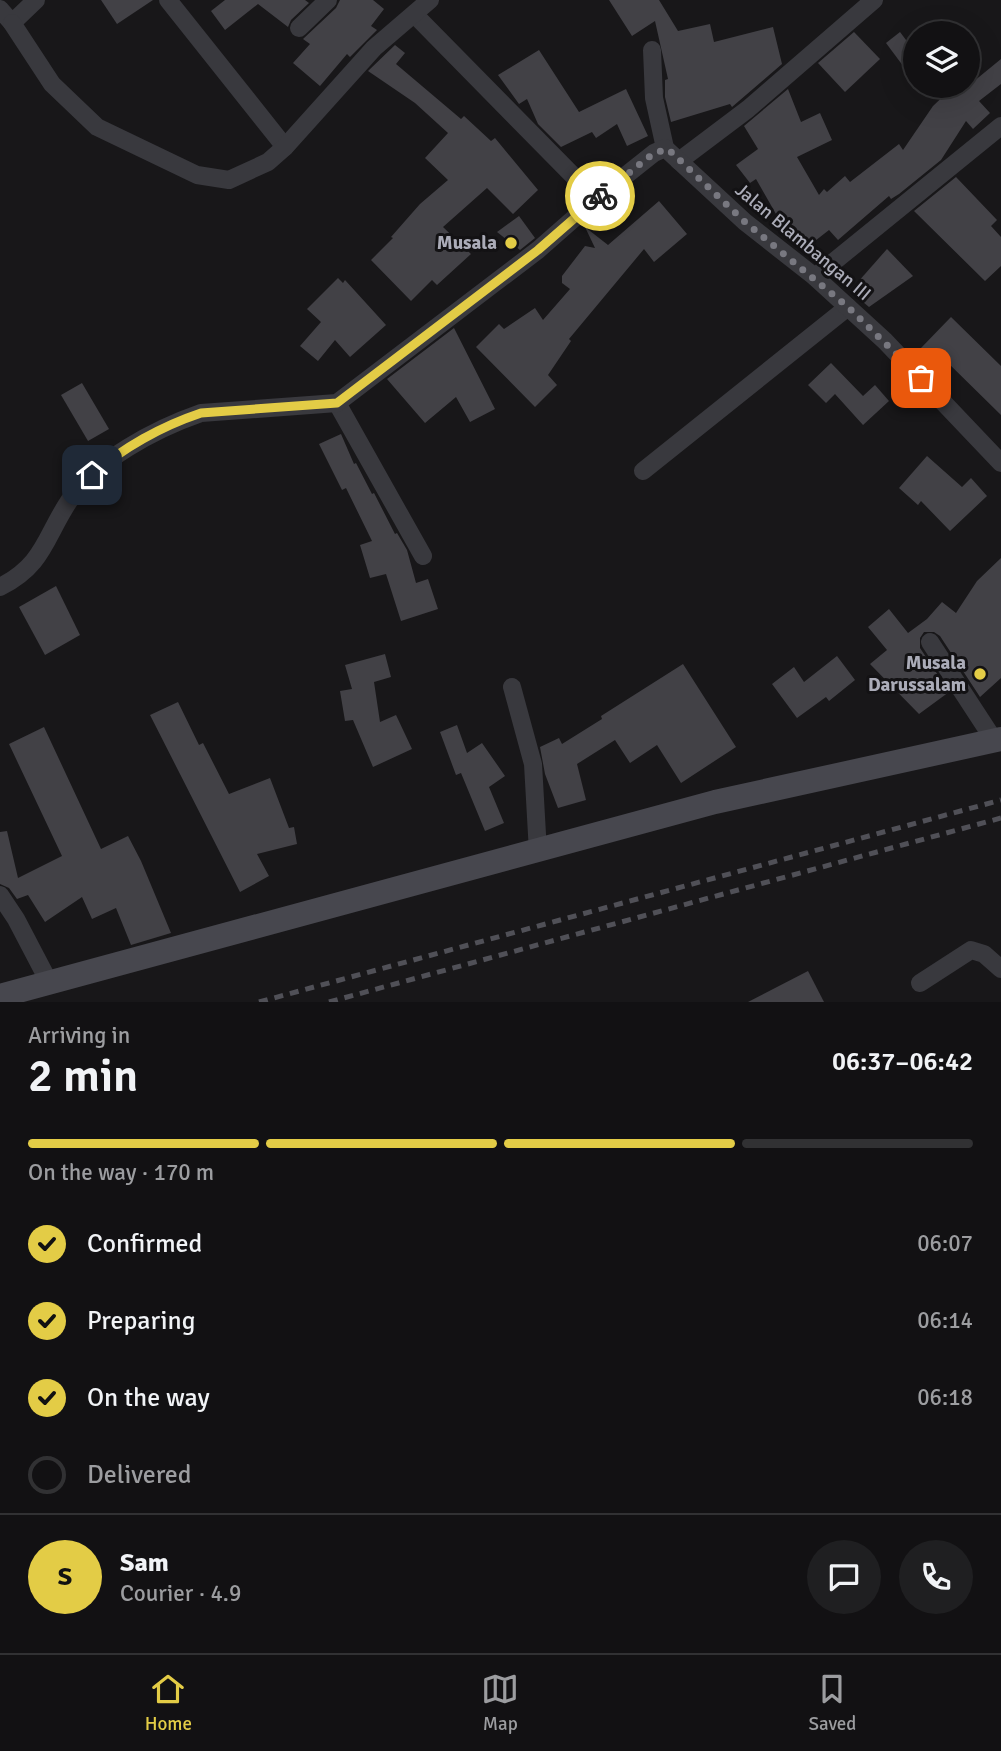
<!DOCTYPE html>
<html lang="en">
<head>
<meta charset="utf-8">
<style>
  :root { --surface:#121113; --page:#1f1f21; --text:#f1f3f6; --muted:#9c9da0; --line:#313133; --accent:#e3cc46 }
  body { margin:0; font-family:Signika,sans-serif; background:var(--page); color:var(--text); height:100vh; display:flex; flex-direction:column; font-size:26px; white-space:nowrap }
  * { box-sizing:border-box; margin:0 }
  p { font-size:23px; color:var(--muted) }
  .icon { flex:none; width:38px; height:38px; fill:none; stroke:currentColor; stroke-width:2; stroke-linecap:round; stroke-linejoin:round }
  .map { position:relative; height:1002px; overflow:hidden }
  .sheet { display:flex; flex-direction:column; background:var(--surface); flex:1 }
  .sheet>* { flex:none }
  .tools { position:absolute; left:903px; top:21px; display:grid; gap:14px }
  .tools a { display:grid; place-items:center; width:77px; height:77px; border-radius:50%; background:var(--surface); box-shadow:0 7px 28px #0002,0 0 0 2px var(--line); font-size:35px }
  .pin { position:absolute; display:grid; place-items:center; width:60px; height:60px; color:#fff; margin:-30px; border-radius:14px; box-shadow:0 4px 10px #0006 }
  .courier { position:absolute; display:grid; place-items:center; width:70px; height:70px; margin:-35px; border:5px solid #e3cc46; border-radius:50%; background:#fff; color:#222; box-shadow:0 2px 9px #0007 }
  .head em { font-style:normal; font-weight:600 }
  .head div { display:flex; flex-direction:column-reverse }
  .head { display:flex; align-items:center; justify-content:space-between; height:119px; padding:0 28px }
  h1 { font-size:46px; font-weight:600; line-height:52px }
  .bar { display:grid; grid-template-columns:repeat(4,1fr); gap:10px 7px; align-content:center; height:84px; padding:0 28px }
  .bar i { height:9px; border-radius:5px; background:var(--line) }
  .bar .on { background:var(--accent) }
  .bar p { grid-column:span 4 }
  .line { display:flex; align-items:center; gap:18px; padding:0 28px; border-top:2px solid var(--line) }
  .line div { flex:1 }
  .round { display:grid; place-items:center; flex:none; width:74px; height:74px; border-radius:37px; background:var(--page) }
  ol { padding:0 28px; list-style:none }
  li { display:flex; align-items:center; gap:21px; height:77px }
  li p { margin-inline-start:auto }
  li .icon { padding:7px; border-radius:50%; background:var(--accent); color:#111; stroke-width:4 }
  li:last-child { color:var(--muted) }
  li i { width:38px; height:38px; border:4px solid var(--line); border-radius:50% }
  .tab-bar { display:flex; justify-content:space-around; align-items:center; height:98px; border-top:2px solid var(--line); background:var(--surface); font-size:19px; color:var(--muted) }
  .tab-bar a { display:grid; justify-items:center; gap:4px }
  .tab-bar .on { color:var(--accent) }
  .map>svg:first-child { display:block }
  .building { fill:#424146 }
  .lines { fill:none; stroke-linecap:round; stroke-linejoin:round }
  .street { stroke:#39393e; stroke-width:18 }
  .secondary { stroke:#47474e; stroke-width:24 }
  .rail { stroke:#505057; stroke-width:5; stroke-dasharray:9 7; stroke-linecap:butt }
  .done { stroke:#787880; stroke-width:7; stroke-dasharray:0 12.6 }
  .route { stroke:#e3cc46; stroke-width:9 }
  .poi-dot { fill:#e3cc46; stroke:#131214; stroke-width:2.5 }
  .labels { text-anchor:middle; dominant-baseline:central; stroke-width:6; stroke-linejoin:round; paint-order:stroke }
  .street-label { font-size:19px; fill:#abacb8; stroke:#131214 }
  .poi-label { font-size:19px; font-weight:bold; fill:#abacb8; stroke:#131214; text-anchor:end }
</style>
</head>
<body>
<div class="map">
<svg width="1001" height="1002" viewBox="0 0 1001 1002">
  <rect width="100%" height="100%" fill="#181719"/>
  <!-- building -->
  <g class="building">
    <polygon points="101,0 153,0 117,24"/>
    <polygon points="225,0 305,0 309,3 291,20 288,27 258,4 225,30 211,11"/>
    <polygon points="340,0 373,0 384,9 371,26 377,30 350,57 347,54 320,86 293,63 310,44 303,39 336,8"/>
    <polygon points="609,0 659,0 678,31 710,24 714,42 773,27 782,64 732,107 730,104 671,122 665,97 665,80 668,79 655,21 632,36"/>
    <polygon points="854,32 880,59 845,92 818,63"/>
    <polygon points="900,32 915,52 915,82 886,43"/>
    <polygon points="395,45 405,53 396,64 461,119 464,116 491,141 495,138 538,190 513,214 487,188 443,227 471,254 437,285 432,280 411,301 371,260 393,238 391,237 420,204 448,180 425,158 448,133 415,103 368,71"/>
    <polygon points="539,50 579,112 626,89 648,136 627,146 617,124 596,138 592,132 561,147 538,124 527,99 519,104 498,75"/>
    <polygon points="1001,59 1001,84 979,101 990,113 973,129 966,121 941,160 899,194 891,199 889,196 838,240 829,230 806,248 779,213 776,214 756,179 750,183 736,165 758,149 744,126 788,89 801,122 820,113 832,140 797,157 819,195 824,189 827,192 845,176 850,182 899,144 903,150 933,106 954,86 968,86"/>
    <polygon points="956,177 997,220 991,226 1001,237 1001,266 985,281 914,211"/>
    <polygon points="659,201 687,234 654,262 644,249 569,339 571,341 548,375 557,385 535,407 476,347 499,324 504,329 535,308 543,320 570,289 562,283 562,276 585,246 595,248 585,227 608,245"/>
    <polygon points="519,216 535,238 520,250 497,232"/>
    <polygon points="887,249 913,276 869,307 850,291"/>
    <polygon points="338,278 343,283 345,280 386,325 350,357 335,340 318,361 300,346 321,322 307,309"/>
    <polygon points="951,317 1001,366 1001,415 943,358 935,365 920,349"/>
    <polygon points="454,328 495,409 470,422 456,397 425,423 387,379"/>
    <polygon points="831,363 863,396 875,385 889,401 863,425 835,394 826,403 808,385"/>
    <polygon points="82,383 109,429 88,441 61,395"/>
    <polygon points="341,434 354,464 356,463 372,494 374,493 395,534 397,533 407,550 416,583 428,579 438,609 401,621 386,574 370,578 360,545 372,541 346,488 342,490 319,444"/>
    <polygon points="927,456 962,487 971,478 987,496 950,531 921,501 918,505 899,488"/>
    <polygon points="1001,558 1001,678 980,697 940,636 934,632 924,632 920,638 920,648 949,692 919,714 870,664 887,650 868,627 889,609 908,633 927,619 942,602 956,613 977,581"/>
    <polygon points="56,586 80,635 45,655 19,607"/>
    <polygon points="385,654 391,677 374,682 380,722 396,715 412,749 373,767 353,720 345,721 340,691 352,689 345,665"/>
    <polygon points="837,656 855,680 829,701 826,697 797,718 772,684 794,667 804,682"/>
    <polygon points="683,664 736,747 681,783 657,745 630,763 615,740 577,764 586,800 558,808 545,774 540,747 559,738 562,744 602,719 601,716"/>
    <polygon points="178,702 199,745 203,743 229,794 270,778 289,828 294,827 297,844 257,854 269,876 240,892 150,715"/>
    <polygon points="457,725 467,753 482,743 505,776 489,787 504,823 485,831 461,773 456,775 440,732"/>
    <polygon points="44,727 101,849 128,836 141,861 171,933 131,945 116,908 92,919 82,897 45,922 28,895 17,899 9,888 0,884 0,832 7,831 18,878 62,856 9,744"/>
    <polygon points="808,971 824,1002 748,1002"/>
  </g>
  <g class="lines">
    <!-- street -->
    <g class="street">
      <polyline points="168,0 285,147"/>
      <polyline points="0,9 12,23 36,0"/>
      <polyline points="415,15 596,199"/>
      <polyline points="12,23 52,84 97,127 197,175 229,180 268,162 285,147 374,48 430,0"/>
      <polyline points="299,28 328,0"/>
      <polyline points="652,50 654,98 665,148"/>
      <polyline points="679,161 748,109 874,0"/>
      <polyline points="815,277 1001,126"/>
      <polyline points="337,403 423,556"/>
      <polyline points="643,471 848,307"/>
      <path d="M0 587C44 565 45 537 69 501 96 460 155 429 201 413L337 403 538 250 596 199 654 153 665 148 745 222 815 277 885 341 1001 463"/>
      <polyline points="930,642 994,740"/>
      <polyline points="512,687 533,764 538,852"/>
      <polyline points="0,895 16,919 50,984"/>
      <polyline points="920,983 971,950 984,954 1001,969"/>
    </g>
    <!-- secondary -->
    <polyline class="secondary" points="0,996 715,802 1001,739"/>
    <!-- rail -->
    <g class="rail">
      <polyline points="259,1002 1001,800"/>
      <polyline points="329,1002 1001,818"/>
    </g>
  </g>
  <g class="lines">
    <!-- done -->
    <polyline class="done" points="600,196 654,153 668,149 745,222 848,307 921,378"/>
    <!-- route -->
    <path class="route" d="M92 475C122 448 162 426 201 413L337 403 538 250 600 196"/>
  </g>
  <!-- markers -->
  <g class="poi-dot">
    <circle cx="511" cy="243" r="7"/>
    <circle cx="980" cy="674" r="7"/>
  </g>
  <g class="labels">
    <!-- street labels -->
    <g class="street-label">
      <text transform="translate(803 242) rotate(40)">Jalan Blambangan III</text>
    </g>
    <!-- poi labels -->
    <g class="poi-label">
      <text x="497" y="243">Musala</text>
      <text x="966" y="663">Musala<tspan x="966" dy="22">Darussalam</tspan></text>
    </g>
  </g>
</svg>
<div class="tools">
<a><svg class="icon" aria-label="layers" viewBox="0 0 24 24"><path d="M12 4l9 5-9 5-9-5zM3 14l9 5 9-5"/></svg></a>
</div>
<div class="pin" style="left:921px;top:378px;background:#ea580c"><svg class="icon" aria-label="bag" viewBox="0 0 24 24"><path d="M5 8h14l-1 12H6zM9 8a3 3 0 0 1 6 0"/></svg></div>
<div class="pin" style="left:92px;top:475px;background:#1f2937"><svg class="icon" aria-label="home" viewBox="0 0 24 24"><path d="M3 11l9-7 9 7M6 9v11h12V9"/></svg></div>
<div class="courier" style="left:600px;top:196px"><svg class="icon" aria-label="bike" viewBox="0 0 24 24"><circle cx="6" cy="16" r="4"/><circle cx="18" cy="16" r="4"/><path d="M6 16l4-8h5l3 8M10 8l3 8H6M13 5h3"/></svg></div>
</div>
<section class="sheet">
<div class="head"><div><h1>2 min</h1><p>Arriving in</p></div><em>06:37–06:42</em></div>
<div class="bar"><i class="on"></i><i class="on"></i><i class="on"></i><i></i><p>On the way · 170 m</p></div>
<ol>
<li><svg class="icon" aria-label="check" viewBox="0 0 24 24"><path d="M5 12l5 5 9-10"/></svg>Confirmed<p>06:07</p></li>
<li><svg class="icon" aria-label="check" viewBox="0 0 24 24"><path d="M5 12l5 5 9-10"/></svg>Preparing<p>06:14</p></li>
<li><svg class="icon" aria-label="check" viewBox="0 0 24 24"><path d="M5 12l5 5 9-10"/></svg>On the way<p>06:18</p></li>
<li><i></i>Delivered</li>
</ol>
<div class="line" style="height:126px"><b class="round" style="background:var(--accent);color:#111">S</b><div><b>Sam</b><p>Courier · 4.9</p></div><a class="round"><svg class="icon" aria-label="chat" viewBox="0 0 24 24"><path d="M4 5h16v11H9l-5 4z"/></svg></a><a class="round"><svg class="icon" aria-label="phone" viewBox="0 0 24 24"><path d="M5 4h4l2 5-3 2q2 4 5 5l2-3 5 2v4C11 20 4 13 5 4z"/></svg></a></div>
</section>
<nav class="tab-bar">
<a class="on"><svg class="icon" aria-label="home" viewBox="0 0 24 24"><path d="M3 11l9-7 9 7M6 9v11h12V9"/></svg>Home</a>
<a><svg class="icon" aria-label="map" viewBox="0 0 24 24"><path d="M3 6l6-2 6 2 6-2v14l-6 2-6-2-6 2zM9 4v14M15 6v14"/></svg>Map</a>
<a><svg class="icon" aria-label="saved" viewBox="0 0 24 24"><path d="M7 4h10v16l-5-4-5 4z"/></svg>Saved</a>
</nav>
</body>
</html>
